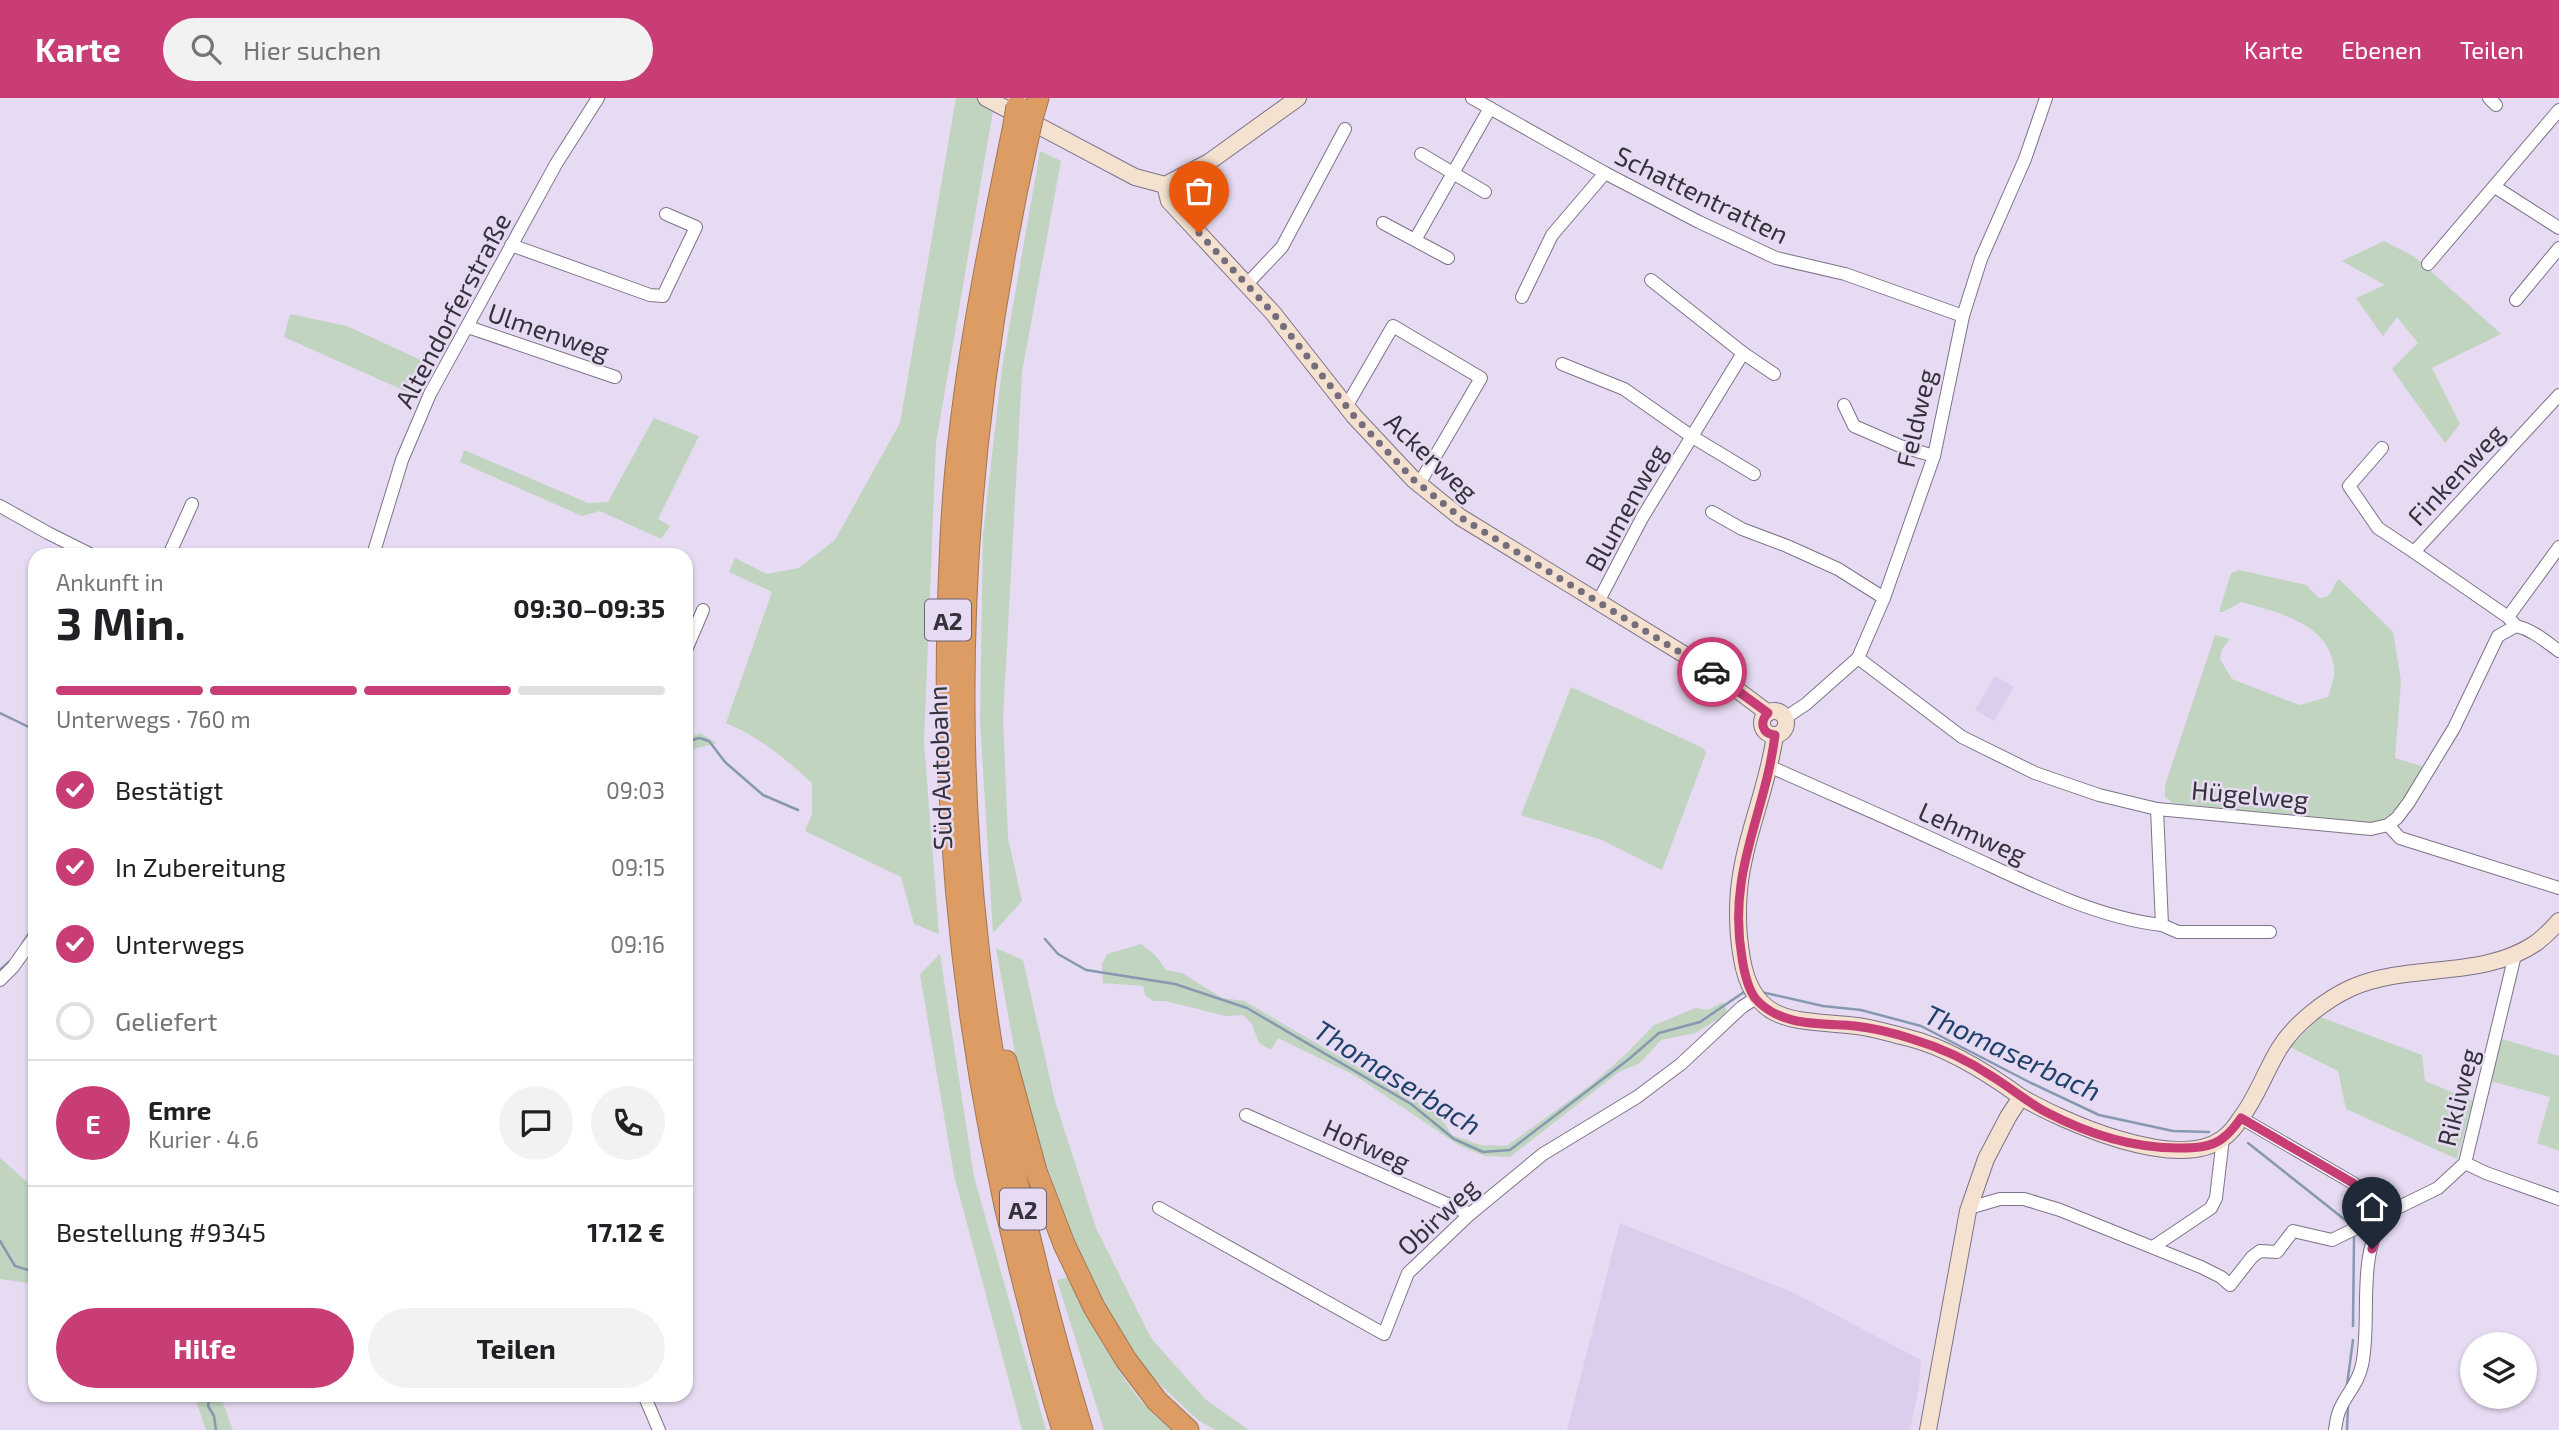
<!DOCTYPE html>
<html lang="de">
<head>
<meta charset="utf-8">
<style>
  :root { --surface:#fff; --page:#f2f2f2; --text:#202124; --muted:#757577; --line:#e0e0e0; --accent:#c83d75 }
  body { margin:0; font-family:"Exo 2",sans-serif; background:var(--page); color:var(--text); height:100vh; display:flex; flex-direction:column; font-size:26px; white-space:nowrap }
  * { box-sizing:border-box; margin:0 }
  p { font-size:23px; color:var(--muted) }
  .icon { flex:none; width:38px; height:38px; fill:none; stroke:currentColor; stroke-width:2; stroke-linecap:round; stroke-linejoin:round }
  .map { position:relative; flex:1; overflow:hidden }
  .details { position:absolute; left:28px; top:450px; width:665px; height:854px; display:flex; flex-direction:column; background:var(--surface); border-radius:21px; box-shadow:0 2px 5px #0004 }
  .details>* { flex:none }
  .fabs { position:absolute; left:2460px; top:1234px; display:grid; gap:14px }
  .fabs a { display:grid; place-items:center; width:77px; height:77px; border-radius:50%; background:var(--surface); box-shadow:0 2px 5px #0004; font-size:35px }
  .pin { position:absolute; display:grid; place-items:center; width:60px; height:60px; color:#fff; margin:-72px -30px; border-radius:50% 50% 50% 0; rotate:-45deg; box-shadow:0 0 7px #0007 }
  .pin .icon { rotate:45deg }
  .courier { position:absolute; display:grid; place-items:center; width:70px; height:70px; margin:-35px; border:5px solid #c83d75; border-radius:50%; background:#fff; color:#222; box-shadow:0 2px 9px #0007 }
  .headline em { font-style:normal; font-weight:700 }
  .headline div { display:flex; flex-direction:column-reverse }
  .headline { display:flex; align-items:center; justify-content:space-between; height:119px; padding:0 28px }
  h1 { font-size:46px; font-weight:700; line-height:52px }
  .bar { display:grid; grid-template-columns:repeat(4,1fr); gap:10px 7px; align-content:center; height:84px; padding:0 28px }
  .bar i { height:9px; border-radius:5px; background:var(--line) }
  .bar .on { background:var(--accent) }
  .bar p { grid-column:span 4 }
  .line { display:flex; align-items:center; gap:18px; padding:0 28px; border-top:2px solid var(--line) }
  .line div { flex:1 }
  .round { display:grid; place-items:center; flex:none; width:74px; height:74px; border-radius:37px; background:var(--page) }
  ol { padding:0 28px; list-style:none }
  li { display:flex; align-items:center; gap:21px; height:77px }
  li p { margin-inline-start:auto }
  li .icon { padding:7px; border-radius:50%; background:var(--accent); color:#fff; stroke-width:4 }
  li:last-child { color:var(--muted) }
  li i { width:38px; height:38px; border:4px solid var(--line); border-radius:50% }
  .primary-button { display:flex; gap:14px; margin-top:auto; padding:14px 28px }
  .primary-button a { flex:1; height:80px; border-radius:42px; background:var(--accent); color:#fff; font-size:28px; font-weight:700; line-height:80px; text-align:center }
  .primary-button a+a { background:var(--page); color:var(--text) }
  header { display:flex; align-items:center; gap:42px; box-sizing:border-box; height:98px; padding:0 35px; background:var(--accent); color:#fff }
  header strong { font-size:33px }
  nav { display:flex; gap:38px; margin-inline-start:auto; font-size:24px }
  .search { width:490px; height:63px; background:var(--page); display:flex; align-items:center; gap:18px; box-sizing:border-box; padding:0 24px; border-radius:38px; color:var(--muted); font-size:26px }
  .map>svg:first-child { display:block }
  .built { fill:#dbcdeb }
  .green { fill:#c0d4bf }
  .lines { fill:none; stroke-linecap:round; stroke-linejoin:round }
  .stream { stroke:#8798b1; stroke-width:2.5 }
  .street-casing { stroke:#7d7388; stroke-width:14 }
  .secondary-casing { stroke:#7d7388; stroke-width:18 }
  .highway-casing { stroke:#a27755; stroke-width:23 }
  .street { stroke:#fff; stroke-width:12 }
  .secondary { stroke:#f4e1d0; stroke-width:16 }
  .highway { stroke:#dc9c63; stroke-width:21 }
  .highway-bridge-casing { stroke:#a27755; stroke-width:23; stroke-linecap:butt }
  .highway-bridge { stroke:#dc9c63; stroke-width:21 }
  .done { stroke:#746d7b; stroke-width:7; stroke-dasharray:0 12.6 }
  .route { stroke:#c83d75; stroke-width:9 }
  .labels { text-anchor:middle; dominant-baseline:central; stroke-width:5; stroke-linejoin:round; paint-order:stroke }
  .shield { fill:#e6dbf2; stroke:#6b6572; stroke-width:2 }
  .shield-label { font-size:24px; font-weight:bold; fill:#36323b }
  .street-label { font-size:26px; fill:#36323b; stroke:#e6dbf2 }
  .water-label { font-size:28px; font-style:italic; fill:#1f416b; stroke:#e6dbf2 }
</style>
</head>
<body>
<header>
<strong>Karte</strong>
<div class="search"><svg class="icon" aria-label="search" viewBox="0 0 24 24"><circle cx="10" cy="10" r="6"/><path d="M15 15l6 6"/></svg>Hier suchen</div>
<nav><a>Karte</a><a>Ebenen</a><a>Teilen</a></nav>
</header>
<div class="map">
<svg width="2559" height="1332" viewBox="0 0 2559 1332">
  <rect width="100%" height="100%" fill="#e6dbf2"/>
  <!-- built -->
  <g class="built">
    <polygon points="1995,578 2014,589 1994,623 1975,612"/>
    <polygon points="1620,1125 1792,1194 1921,1262 1919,1289 1910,1332 1567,1332"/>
  </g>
  <!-- green -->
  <g class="green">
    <path d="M956 0H1002L993 13 936 345 924 645 939 836 914 826 901 779 805 733 812 716V685C786 661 759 639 726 625L772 494 729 474 735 460 767 476 799 470 835 442 900 325Z"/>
    <polygon points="1040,53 1061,63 1022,274 1003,620 1008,740 1022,803 993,835 980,623 983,436 1002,270"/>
    <polygon points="2384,143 2415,159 2501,236 2432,270 2460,326 2445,345 2392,271 2418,245 2397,219 2383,238 2356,200 2385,187 2342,163"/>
    <polygon points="290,216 347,228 427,265 412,296 284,239"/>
    <polygon points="654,320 699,338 658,421 670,428 661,441 600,413 582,418 460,364 464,352 588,405 608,404"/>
    <path d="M2239 472 2306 487 2319 500C2334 500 2331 488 2339 481L2393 534 2401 583 2395 660 2424 669C2407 697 2401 723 2364 725L2173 705 2165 699V687L2215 537 2230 541 2222 551 2220 561 2232 581 2299 607 2328 599C2330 591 2335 580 2334 572 2331 525 2277 514 2241 504L2223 514H2219L2231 475Z"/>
    <polygon points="1571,589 1703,650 1706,655 1662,772 1602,742 1521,717"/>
    <polygon points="700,635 717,645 686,653 686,641"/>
    <polygon points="1141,846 1155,857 1166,872 1182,875 1222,900 1244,903 1438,1016 1452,1037 1480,1047 1507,1048 1592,986 1626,956 1654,927 1696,910 1708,912 1723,904 1727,913 1717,922 1695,935 1661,942 1640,965 1619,974 1510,1059 1485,1058 1460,1048 1356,978 1278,940 1271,952 1259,945 1252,926 1243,917 1226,918 1166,903 1153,903 1145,897 1143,888 1103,885 1102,866 1107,856"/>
    <polygon points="996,850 1023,862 1055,1003 1096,1130 1151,1240 1205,1301 1249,1332 1215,1332 1198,1322 1152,1279 1114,1225 1075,1143 1039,1048 1015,955"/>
    <polygon points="940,856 974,1079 1046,1332 1022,1332 954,1077 920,876"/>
    <polygon points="2320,919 2422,957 2425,983 2473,1003 2457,1061 2346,1011 2338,973 2290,949"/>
    <polygon points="2502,941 2559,958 2559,1053 2537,1045 2550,999 2490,983"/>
    <polygon points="0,1060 35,1091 35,1186 0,1181"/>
    <path d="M1068 1179C1095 1232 1123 1295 1172 1332H1104L1057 1182Z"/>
    <polygon points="194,1297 230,1297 223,1305 233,1332 206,1332"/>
  </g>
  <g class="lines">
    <!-- stream -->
    <g class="stream">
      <polyline points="0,615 35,632"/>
      <polyline points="686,644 699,640 709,643 725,664 763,697 798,712"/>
      <polyline points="1045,841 1058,856 1086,872 1175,886 1247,910 1411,1006 1454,1041 1483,1054 1510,1052 1629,961 1659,935 1700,924 1744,894"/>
      <polyline points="22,846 35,826"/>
      <polyline points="0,872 10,863"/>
      <polyline points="1761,894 1823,908 1861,912 1921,928 2031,985 2099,1017 2173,1033 2209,1034"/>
      <polyline points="2248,1045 2349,1125"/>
      <polyline points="0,1143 15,1168 35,1174"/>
      <polyline points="2353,1228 2354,1139"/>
      <polyline points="2347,1287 2353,1242"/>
      <polyline points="210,1297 208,1308 214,1318 216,1332"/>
      <polyline points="2347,1332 2348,1309"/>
    </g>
    <!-- street casing -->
    <g class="street-casing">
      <g id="street">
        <polyline points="1472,0 1605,75 1699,124 1776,160 1845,176 1963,218"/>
        <polyline points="2489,0 2496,7"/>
        <polyline points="1421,56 1485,94"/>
        <polyline points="2495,89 2559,130"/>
        <polyline points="1383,125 1448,160"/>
        <polyline points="1415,142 1490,10"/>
        <polyline points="511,147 650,197 663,198 696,129 666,116"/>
        <polyline points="2428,166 2559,12"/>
        <polyline points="1651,182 1743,255 1774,276"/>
        <polyline points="1247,186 1282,149 1345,31"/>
        <polyline points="1522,199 1552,137 1605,75"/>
        <polyline points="2516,202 2559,150"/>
        <polyline points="468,229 615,279"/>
        <polyline points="1562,266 1624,291 1691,338 1754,376"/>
        <polyline points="1844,307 1854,328 1900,348 1934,358"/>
        <polyline points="1346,309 1393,228 1481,280 1419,386"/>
        <polyline points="2382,350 2349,388 2378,430 2414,454"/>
        <polyline points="0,408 48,435 92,457"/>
        <polyline points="1712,414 1742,431 1787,448 1838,471 1884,500"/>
        <polyline points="169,457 192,406"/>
        <polyline points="373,457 402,362 430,296 556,66 598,0"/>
        <polyline points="1598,504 1642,420 1743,255"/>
        <polyline points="2508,519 2559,449"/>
        <polyline points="2516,528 2508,519 2414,454 2559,297"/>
        <polyline points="686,552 703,512"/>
        <path d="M1858 560 1962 639 2035 675 2099 697 2157 711 2371 731 2388 727 2397 720 2409 704 2454 630 2498 538 2516 528C2533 532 2545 543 2559 553"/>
        <polyline points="1785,620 1806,606 1858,560 1884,500 1934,358 1963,218 1981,161 2025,61 2046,0"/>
        <path d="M1771 669C1831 696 1892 722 1952 750 2017 779 2090 819 2162 827"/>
        <polyline points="2157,711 2162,827 2178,834 2270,834"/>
        <polyline points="2388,727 2400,740 2559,790"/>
        <polyline points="0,882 13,869 35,838"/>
        <polyline points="1246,1017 1470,1116"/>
        <polyline points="2241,1020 2353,1085 2390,1115"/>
        <polyline points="2465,1065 2486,1075 2559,1101"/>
        <polyline points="1159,1110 1384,1236 1408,1175 1470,1116 1543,1056 1637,999 1681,966 1742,909 1756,900"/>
        <polyline points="1969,1110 2000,1101 2024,1101 2060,1112 2201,1169 2221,1179 2230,1187 2252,1159 2260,1153 2277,1154 2293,1133 2332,1142 2438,1090 2465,1065 2515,857"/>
        <polyline points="2153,1149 2211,1110 2216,1100 2223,1040"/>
        <polyline points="644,1297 659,1332"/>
        <path d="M2335 1332C2336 1325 2337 1317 2340 1311 2347 1295 2358 1286 2362 1267 2372 1222 2355 1153 2387 1117"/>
      </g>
    </g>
    <!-- secondary casing -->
    <g class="secondary-casing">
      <g id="secondary">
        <polyline points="986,0 1135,79 1165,87 1209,64 1298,0"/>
        <polyline points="1165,87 1169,103 1273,215 1354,318 1414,382 1460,419 1716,576 1768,615"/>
        <circle cx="1774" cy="625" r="12"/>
        <path d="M1775 637C1768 690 1744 739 1739 792 1737 815 1738 839 1742 861 1754 931 1802 921 1857 928 1874 930 1892 936 1909 940 1949 950 1988 975 2021 999"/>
        <path d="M1928 1332 1968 1113 1986 1061 2008 1019 2021 999C2064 1024 2176 1074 2222 1041 2229 1036 2236 1028 2240 1021 2256 1001 2265 974 2279 951 2294 926 2325 902 2351 890 2409 864 2482 882 2536 845 2544 839 2552 831 2559 823"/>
      </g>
    </g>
    <!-- highway casing -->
    <g class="highway-casing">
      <g id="highway">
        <polyline points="1033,17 1038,0"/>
        <path d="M1014 27C993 129 972 230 960 334 952 396 950 458 948 520 942 754 970 984 1030 1210 1040 1251 1050 1292 1063 1332"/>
        <path d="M1029 35C969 302 947 576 978 848 996 1012 1034 1174 1082 1332"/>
        <polyline points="1006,963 1036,1073 1064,1146 1094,1209 1126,1262 1157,1303 1188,1332"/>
      </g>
    </g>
    <!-- street -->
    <use href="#street" class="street"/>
    <!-- secondary -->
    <use href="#secondary" class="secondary"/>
    <!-- highway -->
    <use href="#highway" class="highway"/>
    <!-- highway-bridge casing -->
    <g class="highway-bridge-casing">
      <g id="highway-bridge">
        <polyline points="1014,27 1017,8"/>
        <polyline points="1029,35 1033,17"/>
      </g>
    </g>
    <!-- highway-bridge -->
    <use href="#highway-bridge" class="highway-bridge"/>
  </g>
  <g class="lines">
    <!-- done -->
    <polyline class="done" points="1199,135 1273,215 1354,318 1414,382 1460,419 1712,574"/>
    <!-- route -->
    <path class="route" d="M1712 574 1768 615C1759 624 1762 636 1775 637 1765 718 1727 773 1742 860 1744 873 1747 889 1755 900 1779 929 1822 925 1855 928 1873 930 1894 935 1912 941 1939 949 1969 963 1993 979 2011 990 2027 1004 2046 1014 2086 1035 2133 1050 2178 1050 2193 1050 2211 1050 2223 1040 2230 1035 2236 1027 2241 1020L2353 1085 2390 1115 2381 1124 2372 1151"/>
  </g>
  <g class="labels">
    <!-- shield labels -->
    <g class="shield">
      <rect x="925" y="501.5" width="46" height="41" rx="5"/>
      <rect x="1000" y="1090.5" width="46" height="41" rx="5"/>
    </g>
    <g class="shield-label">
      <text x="948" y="522">A2</text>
      <text x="1023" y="1111">A2</text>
    </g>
    <!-- street labels -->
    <g class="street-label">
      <text transform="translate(1702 96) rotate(26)">Schattentratten</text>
      <text transform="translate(452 212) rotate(-62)">Altendorferstraße</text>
      <text transform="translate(549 233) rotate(19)">Ulmenweg</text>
      <text transform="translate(1915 320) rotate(-77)">Feldweg</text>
      <text transform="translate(1432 358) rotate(43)">Ackerweg</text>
      <text transform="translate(2455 376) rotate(-47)">Finkenweg</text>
      <text transform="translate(1625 409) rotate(-61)">Blumenweg</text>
      <text transform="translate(939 670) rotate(-92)">Süd Autobahn</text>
      <text transform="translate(2250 696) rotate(5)">Hügelweg</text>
      <text transform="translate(1973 734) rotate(24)">Lehmweg</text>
      <text transform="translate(2457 999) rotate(-76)">Rikliweg</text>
      <text transform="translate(1367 1046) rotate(24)">Hofweg</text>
      <text transform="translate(1437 1118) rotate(-43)">Obirweg</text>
    </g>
    <!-- water labels -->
    <g class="water-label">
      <text transform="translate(2013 954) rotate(25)">Thomaserbach</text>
      <text transform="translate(1398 979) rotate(32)">Thomaserbach</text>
    </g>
  </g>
</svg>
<div class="fabs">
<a><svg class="icon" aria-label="layers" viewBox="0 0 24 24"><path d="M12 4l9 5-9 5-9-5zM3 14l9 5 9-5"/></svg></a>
</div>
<div class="pin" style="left:1199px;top:135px;background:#ea580c"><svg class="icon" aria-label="bag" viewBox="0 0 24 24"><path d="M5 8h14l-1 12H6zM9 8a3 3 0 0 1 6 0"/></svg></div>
<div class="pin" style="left:2372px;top:1151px;background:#1f2937"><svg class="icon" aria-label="home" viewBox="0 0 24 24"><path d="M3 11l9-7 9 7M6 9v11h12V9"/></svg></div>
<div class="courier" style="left:1712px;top:574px"><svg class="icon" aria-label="car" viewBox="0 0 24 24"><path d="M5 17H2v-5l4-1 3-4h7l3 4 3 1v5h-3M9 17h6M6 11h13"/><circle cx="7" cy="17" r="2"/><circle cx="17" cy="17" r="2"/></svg></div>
<section class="details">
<div class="headline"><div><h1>3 Min.</h1><p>Ankunft in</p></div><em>09:30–09:35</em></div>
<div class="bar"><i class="on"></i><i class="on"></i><i class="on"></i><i></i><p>Unterwegs · 760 m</p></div>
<ol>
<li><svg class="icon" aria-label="check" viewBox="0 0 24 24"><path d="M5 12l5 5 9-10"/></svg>Bestätigt<p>09:03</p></li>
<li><svg class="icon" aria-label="check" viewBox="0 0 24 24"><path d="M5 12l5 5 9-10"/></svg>In Zubereitung<p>09:15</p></li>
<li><svg class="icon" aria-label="check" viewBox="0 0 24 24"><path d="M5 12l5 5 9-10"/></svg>Unterwegs<p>09:16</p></li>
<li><i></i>Geliefert</li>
</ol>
<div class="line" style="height:126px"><b class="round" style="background:var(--accent);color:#fff">E</b><div><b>Emre</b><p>Kurier · 4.6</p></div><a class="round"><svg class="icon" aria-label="chat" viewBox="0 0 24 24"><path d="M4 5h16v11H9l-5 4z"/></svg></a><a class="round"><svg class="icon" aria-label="phone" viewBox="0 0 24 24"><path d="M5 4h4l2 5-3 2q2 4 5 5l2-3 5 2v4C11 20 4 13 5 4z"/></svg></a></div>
<div class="line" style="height:91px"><div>Bestellung #9345</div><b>17.12 €</b></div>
<div class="primary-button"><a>Hilfe</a><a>Teilen</a></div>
</section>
</div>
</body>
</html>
